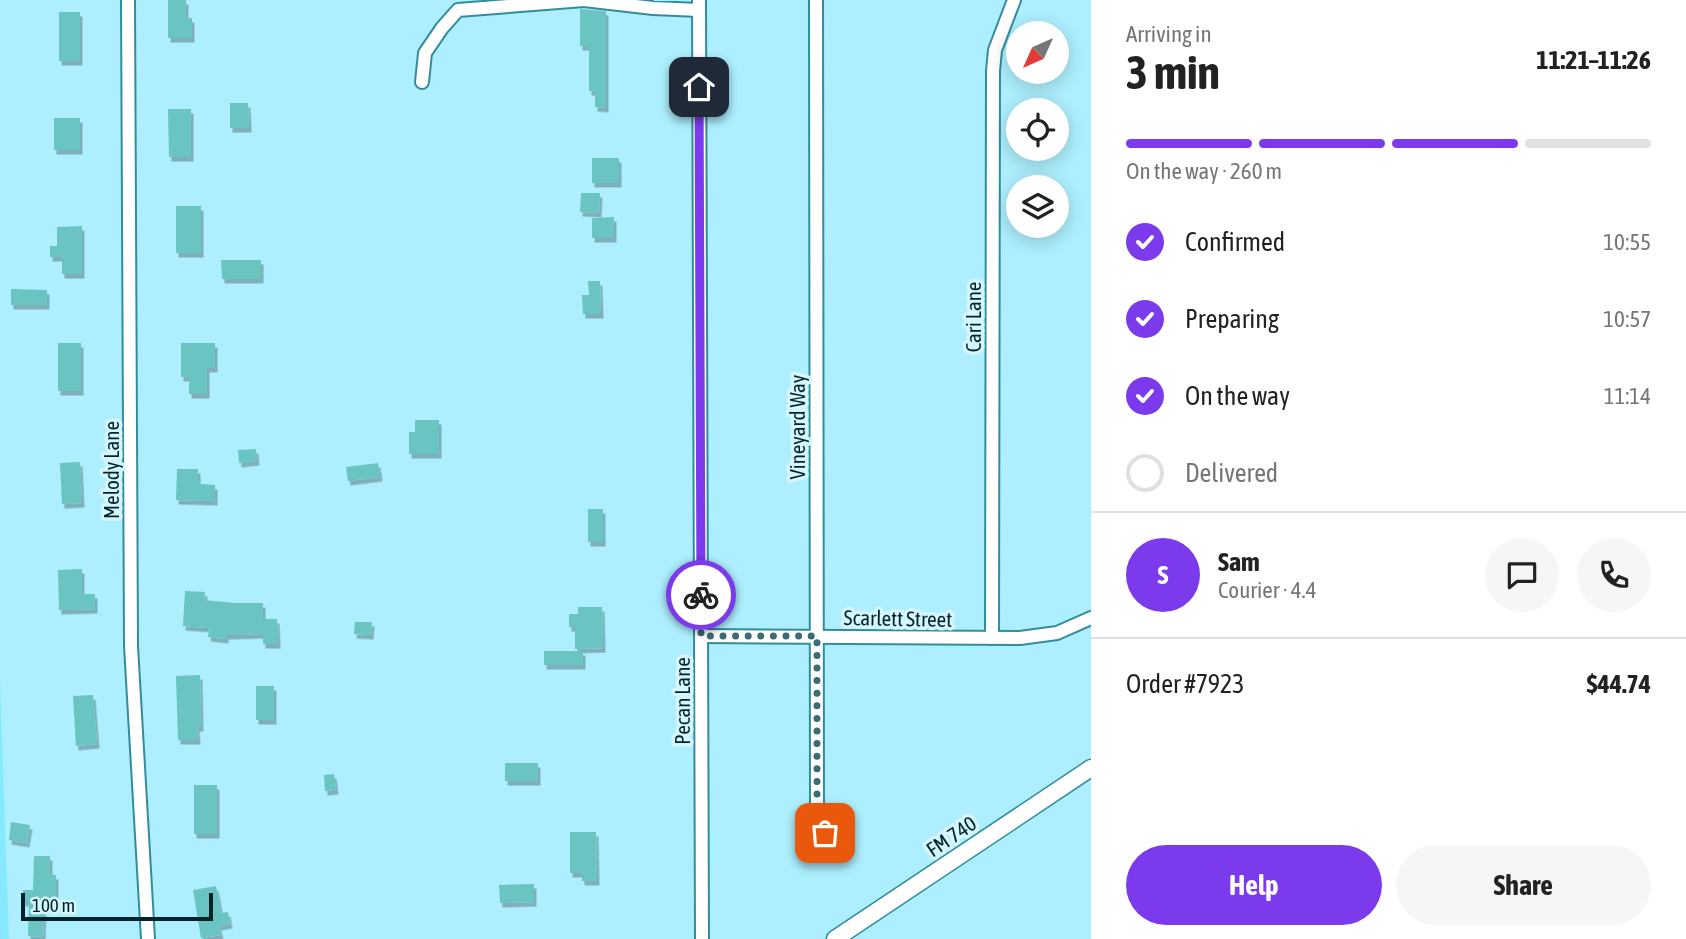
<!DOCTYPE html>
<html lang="en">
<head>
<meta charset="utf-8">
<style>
  :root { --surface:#fff; --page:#f6f6f6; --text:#222; --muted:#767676; --line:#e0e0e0; --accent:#7c3aed }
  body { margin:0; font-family:"Asap Condensed",sans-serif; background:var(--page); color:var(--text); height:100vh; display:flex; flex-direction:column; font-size:26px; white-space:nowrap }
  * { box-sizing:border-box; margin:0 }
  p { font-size:23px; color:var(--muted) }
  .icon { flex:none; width:38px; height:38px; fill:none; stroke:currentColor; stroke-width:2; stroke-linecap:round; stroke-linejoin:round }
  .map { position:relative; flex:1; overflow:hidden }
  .drawer { display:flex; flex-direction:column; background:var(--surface); width:595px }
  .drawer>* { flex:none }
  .needle { width:46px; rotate:225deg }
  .tools { position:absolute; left:1006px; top:21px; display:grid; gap:14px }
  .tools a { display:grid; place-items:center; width:63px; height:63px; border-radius:50%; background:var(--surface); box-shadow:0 4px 18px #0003; font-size:35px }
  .scale { position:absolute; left:21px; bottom:18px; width:192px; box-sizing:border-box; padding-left:7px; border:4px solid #00232a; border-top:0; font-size:19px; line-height:24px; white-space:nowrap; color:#00232a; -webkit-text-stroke:5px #d6f6fe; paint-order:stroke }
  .pin { position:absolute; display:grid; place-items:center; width:60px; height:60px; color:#fff; margin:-30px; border-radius:14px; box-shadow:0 4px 10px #0006 }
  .courier { position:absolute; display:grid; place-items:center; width:70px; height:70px; margin:-35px; border:5px solid #7c3aed; border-radius:50%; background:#fff; color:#222; box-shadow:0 2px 9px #0007 }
  .overview em { font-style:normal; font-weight:700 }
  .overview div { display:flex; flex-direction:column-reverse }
  .overview { display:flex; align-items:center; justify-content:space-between; height:119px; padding:0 35px }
  h1 { font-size:46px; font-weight:700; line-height:52px }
  .bar { display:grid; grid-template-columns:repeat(4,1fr); gap:10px 7px; align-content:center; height:84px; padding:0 35px }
  .bar i { height:9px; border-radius:5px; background:var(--line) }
  .bar .current { background:var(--accent) }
  .bar p { grid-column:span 4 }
  .line { display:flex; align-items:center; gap:18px; padding:0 35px; border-top:2px solid var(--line) }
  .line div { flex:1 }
  .round { display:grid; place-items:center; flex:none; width:74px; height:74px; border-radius:37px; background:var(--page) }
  ol { padding:0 35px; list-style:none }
  li { display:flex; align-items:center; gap:21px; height:77px }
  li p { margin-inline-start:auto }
  li .icon { padding:7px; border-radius:50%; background:var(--accent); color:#fff; stroke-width:4 }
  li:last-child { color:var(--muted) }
  li i { width:38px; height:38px; border:4px solid var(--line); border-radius:50% }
  .button { display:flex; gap:14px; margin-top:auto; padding:14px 35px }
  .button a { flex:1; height:80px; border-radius:42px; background:var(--accent); color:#fff; font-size:28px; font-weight:700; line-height:80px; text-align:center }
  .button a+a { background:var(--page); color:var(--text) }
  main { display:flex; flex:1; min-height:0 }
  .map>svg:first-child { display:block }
  .built { fill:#87e9fe }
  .building { fill:#6ac4c2; filter:url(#shadow) }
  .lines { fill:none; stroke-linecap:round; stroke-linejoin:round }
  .minor-casing { stroke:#338c9e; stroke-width:16 }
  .major-casing { stroke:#338c9e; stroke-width:19 }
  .minor { stroke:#fff; stroke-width:12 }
  .major { stroke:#fff; stroke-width:16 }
  .done { stroke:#3d6a74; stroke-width:7; stroke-dasharray:0 12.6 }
  .route { stroke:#7c3aed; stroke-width:9 }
  .labels { text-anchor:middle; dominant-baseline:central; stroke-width:7; stroke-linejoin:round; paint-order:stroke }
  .street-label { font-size:21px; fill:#00232a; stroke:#d6f6fe }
</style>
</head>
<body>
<main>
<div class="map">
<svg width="1091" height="939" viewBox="0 0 1091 939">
  <defs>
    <filter id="shadow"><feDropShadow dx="2.5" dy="4.5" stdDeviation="0" flood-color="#0004"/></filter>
  </defs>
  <rect width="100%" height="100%" fill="#adeffe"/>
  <!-- built -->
  <polygon class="built" points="0,679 9,939 0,939"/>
  <!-- building -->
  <g class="building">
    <polygon points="168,0 186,0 186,18 192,18 192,38 168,38"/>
    <polygon points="580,9 606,11 606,108 595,107 595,91 589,91 589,46 580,46"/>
    <rect x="59" y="12" width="21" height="49"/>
    <polygon points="230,103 248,103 249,128 230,128"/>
    <polygon points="168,109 191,109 191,157 169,157"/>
    <rect x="54" y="118" width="26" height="32"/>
    <rect x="592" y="158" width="27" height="25"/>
    <polygon points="581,193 600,193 599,213 580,212"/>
    <rect x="176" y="206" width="25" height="47"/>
    <polygon points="614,217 614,238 592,238 592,218"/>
    <polygon points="82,226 82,274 62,274 62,257 50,257 50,246 57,246 57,227"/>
    <polygon points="221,260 261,260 261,279 222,279"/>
    <polygon points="588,281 600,281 601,314 583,314 582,295 589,295"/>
    <polygon points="11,289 47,290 47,305 11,305"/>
    <rect x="58" y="343" width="23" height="48"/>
    <polygon points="181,343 215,343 215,368 207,368 207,394 189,394 189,377 181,377"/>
    <polygon points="415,420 439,420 439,454 409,454 409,432 415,432"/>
    <polygon points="256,449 257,461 239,463 238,450"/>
    <polygon points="80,462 82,503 62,504 60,463"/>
    <polygon points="378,463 380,477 348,481 346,467"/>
    <polygon points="177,469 198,469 198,480 201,480 200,484 215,485 215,501 176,500"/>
    <rect x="588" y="509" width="15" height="33"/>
    <polygon points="82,569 82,594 95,594 95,609 59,610 58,570"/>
    <polygon points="185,591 205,592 204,600 235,603 263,603 263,619 277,619 278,644 263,644 263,634 226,635 226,639 208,637 209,628 183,626"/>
    <polygon points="578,607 602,607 603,648 575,649 575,627 569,627 569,614 578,614"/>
    <polygon points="355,622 372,622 371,635 354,634"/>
    <rect x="544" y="651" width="39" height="14"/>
    <polygon points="200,675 201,727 197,727 198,740 178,740 176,676"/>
    <rect x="256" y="686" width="18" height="34"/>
    <polygon points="93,695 97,744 76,746 73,696"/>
    <rect x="505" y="763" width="33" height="18"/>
    <polygon points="334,774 336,790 325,791 324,775"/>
    <rect x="194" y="785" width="23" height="49"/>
    <polygon points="11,822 30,825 27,843 9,840"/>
    <polygon points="570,832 596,832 597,881 582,881 582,873 570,873"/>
    <polygon points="34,856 50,856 50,875 56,875 56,903 44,903 43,937 28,936 29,902 23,902 23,890 33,890"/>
    <polygon points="534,884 534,902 500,903 499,885"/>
    <polygon points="216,886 221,913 228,912 230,924 219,926 221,935 201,938 193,890"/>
  </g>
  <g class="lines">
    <!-- minor casing -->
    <g class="minor-casing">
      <g id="minor">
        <polyline points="128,0 131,646 148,939"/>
        <polyline points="699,0 702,939"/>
        <polyline points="816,0 817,807 825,833 836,850"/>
        <polyline points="422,82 425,53 442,28 458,10 584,0 653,8 699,10"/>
        <polyline points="701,636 1020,638 1057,633 1091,618"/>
        <polyline points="992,638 993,71 995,50 1014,0"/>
      </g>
    </g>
    <!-- major casing -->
    <g class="major-casing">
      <polyline id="major" points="835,939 1091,768"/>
    </g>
    <!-- minor -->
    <use href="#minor" class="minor"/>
    <!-- major -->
    <use href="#major" class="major"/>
  </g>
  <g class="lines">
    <!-- done -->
    <polyline class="done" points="701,595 701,636 817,636 817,807 825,833"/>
    <!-- route -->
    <polyline class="route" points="699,87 701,595"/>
  </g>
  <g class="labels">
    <!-- street labels -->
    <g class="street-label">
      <text transform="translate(973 317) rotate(-90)">Cari Lane</text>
      <text transform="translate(797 427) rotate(-90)">Vineyard Way</text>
      <text transform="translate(111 470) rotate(-90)">Melody Lane</text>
      <text transform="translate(898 618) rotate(1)">Scarlett Street</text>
      <text transform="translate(682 701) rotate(-90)">Pecan Lane</text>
      <text transform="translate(951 836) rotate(-34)">FM 740</text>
    </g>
  </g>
</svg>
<div class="tools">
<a><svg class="needle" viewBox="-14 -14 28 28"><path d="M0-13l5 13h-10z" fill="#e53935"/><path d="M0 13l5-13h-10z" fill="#767676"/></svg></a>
<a><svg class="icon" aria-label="locate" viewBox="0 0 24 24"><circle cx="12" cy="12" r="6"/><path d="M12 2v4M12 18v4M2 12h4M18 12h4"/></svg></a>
<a><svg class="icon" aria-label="layers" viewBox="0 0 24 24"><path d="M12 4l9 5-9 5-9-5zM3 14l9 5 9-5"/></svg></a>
</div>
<div class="scale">100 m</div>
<div class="pin" style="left:825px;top:833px;background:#ea580c"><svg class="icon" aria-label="bag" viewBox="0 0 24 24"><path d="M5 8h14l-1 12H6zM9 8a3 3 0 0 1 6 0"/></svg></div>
<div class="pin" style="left:699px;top:87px;background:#1f2937"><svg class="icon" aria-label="home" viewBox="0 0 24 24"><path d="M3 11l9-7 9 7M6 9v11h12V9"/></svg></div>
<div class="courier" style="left:701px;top:595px"><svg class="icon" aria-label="bike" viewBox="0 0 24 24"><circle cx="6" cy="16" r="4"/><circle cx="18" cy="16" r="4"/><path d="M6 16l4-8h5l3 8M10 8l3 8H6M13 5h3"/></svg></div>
</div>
<section class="drawer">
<div class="overview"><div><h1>3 min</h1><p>Arriving in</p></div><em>11:21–11:26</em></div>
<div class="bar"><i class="current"></i><i class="current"></i><i class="current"></i><i></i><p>On the way · 260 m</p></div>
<ol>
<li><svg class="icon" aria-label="check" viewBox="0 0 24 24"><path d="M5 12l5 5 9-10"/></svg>Confirmed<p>10:55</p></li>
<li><svg class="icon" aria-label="check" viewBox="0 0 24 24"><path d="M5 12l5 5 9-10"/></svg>Preparing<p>10:57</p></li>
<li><svg class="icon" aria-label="check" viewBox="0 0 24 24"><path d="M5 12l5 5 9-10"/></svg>On the way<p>11:14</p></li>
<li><i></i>Delivered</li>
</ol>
<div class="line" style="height:126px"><b class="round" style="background:var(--accent);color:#fff">S</b><div><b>Sam</b><p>Courier · 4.4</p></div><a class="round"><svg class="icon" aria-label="chat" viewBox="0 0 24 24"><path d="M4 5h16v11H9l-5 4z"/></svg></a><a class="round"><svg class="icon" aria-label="phone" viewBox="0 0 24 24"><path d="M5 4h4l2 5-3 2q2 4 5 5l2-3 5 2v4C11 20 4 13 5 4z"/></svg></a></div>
<div class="line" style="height:91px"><div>Order #7923</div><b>$44.74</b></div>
<div class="button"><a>Help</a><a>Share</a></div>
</section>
</main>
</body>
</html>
